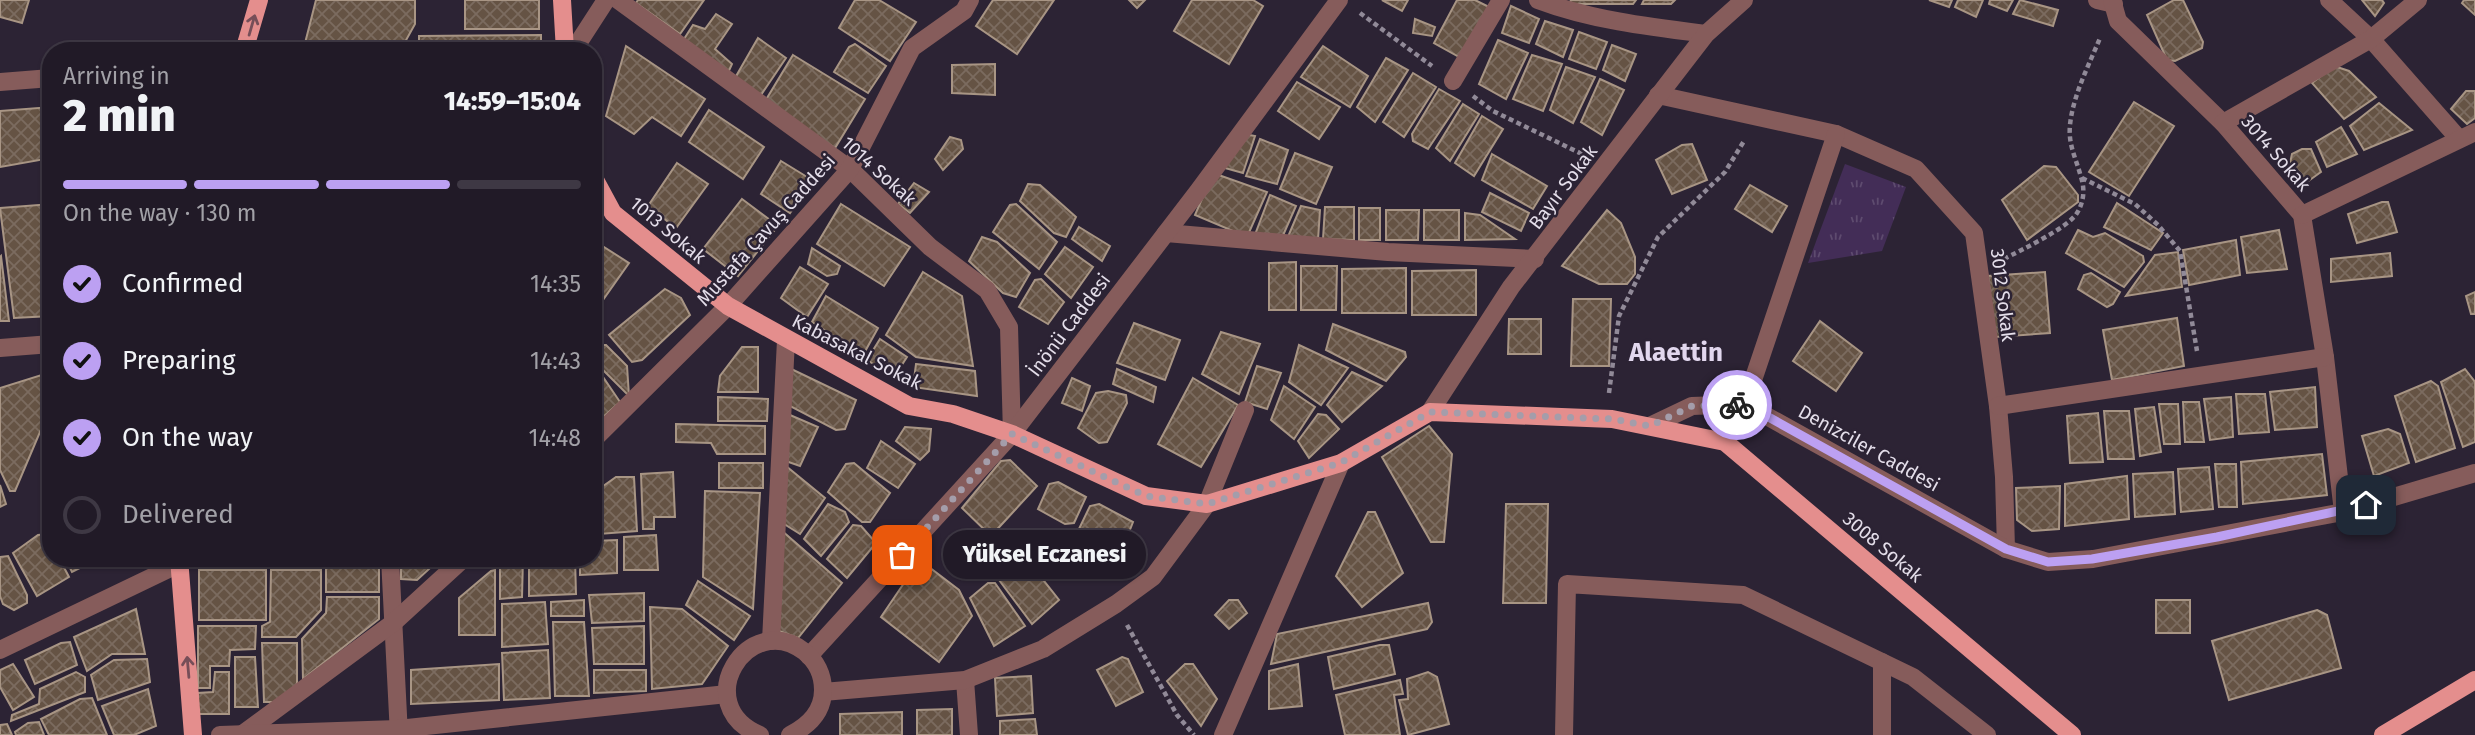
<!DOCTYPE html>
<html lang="en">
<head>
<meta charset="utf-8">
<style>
  :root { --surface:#211a27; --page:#29232f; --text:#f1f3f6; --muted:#a2a1a7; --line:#3e3844; --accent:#bca0f2 }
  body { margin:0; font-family:"Fira Sans",sans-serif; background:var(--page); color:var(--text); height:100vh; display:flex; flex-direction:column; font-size:26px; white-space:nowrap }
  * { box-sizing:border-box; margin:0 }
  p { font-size:23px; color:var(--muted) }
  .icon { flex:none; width:38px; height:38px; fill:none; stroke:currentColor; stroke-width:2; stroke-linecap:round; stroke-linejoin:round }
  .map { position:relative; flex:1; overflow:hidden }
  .panel { position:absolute; left:42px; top:42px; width:560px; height:525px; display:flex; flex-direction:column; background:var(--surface); border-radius:28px; box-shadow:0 2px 5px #0004,0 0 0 2px var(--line) }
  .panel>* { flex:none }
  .pin { position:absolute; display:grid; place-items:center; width:60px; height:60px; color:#fff; margin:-30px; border-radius:14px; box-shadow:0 4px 10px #0006 }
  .courier { position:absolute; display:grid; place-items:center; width:70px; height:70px; margin:-35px; border:5px solid #bca0f2; border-radius:50%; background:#fff; color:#222; box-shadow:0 2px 9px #0007 }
  .bubble { position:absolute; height:49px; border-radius:24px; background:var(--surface); box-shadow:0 2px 5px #0004,0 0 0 2px var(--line); font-size:23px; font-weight:800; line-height:49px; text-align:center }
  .summary em { font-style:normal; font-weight:800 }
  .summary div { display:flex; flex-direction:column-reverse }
  .summary { display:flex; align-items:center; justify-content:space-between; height:119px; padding:0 21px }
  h1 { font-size:46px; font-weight:800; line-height:52px }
  .bar { display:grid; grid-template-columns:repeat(4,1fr); gap:10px 7px; align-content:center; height:84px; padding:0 21px }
  .bar i { height:9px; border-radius:5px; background:var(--line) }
  .bar .on { background:var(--accent) }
  .bar p { grid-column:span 4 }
  ol { padding:0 21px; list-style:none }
  li { display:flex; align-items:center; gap:21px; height:77px }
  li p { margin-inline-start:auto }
  li .icon { padding:7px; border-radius:50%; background:var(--accent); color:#111; stroke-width:4 }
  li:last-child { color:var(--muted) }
  li i { width:38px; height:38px; border:4px solid var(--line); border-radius:50% }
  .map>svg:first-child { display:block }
  .grass { fill:url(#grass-tufts) }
  .building { fill:url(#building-cross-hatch); stroke:#a89584; stroke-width:2 }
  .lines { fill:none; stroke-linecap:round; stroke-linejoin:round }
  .path { stroke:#918a98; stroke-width:4.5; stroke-dasharray:5 3.5; stroke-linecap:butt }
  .minor { stroke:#865c5b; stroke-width:18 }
  .major { stroke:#e48e8d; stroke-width:18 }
  .oneway { stroke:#764e58 }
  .done { stroke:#a49daa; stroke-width:7; stroke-dasharray:0 12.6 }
  .route { stroke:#bca0f2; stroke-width:9 }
  .labels { text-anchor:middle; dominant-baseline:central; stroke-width:5; stroke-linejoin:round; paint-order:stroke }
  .street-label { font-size:19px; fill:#e4deea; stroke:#2c2334 }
  .district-label { font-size:26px; font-weight:bold; fill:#e2d7ee; stroke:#2c2334 }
</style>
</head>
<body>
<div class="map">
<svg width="2475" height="735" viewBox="0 0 2475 735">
  <defs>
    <pattern id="grass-tufts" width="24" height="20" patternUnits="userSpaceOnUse" patternTransform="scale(1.75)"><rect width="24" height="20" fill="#432d57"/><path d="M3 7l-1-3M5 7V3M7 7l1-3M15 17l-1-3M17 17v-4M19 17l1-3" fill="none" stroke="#5e4b6f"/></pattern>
    <pattern id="building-cross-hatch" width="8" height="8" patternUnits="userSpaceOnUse" patternTransform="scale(1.75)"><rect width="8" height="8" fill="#655344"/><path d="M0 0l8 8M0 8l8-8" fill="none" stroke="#7b6b5f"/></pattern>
  </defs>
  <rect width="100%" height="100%" fill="#2c2334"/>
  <!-- grass -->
  <polygon class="grass" points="1845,164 1906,187 1882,251 1808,263"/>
  <!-- building -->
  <g class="building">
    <polygon points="0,0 29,0 22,23 0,17"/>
    <polygon points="316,0 415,0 415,24 400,51 303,51"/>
    <rect x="465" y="0" width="74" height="29"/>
    <polygon points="638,0 704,0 680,34 636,3"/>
    <polygon points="855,0 879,0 916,22 890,61 839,28"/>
    <polygon points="993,0 1054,0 1017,54 976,26"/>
    <polygon points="1129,0 1145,0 1137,8"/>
    <polygon points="1192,0 1253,0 1263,6 1229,64 1174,31"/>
    <polygon points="1382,0 1408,0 1402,11"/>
    <polygon points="1457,0 1475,0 1489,7 1459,57 1434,43"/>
    <polygon points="1571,0 1636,0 1633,4 1569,4"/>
    <polygon points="1644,0 1675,0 1671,4 1642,4"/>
    <polygon points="1929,0 1952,0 1949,7"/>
    <polygon points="1958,0 1983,0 1976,17 1955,7"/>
    <polygon points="1990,0 2013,0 2007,11 1989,4"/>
    <polygon points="2020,0 2058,10 2053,26 2013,14"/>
    <polygon points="2174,0 2183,0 2203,42 2202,48 2175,61 2167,60 2147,15"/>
    <polygon points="2362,0 2382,0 2384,3 2375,16"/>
    <polygon points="2464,0 2475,0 2475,15 2462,3"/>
    <polygon points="1511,6 1539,19 1529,43 1502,33"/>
    <polygon points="716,14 732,24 715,49 732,64 728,73 684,39 693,25 705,29"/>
    <polygon points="1415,19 1435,27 1432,36 1413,33"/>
    <polygon points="1545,21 1573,30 1563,57 1536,44"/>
    <polygon points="1579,32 1607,42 1596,69 1569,59"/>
    <polygon points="541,35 541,51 419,51 419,36"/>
    <polygon points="758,38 786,58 761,95 735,78"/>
    <polygon points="1498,40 1528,53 1506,99 1479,84"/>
    <polygon points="855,44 886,66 868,93 834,72 849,47"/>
    <polygon points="1612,45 1636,54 1625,81 1603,70"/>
    <polygon points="626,46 705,99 681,136 652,117 634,134 606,116"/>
    <polygon points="1323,46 1368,76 1350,107 1301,77"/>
    <polygon points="793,55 865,99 835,148 764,103"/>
    <polygon points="1532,55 1562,64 1543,111 1513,99"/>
    <polygon points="1386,58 1408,70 1375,122 1357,107"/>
    <polygon points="995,64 995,95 952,93 952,65"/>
    <polygon points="2334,66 2349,71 2376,97 2344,119 2312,83"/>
    <polygon points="1566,67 1595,77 1573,123 1550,110"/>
    <polygon points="1413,73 1436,87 1404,137 1383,122"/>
    <polygon points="1600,79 1624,90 1602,135 1581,122"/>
    <polygon points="1297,82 1340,107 1319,139 1278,111"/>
    <polygon points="1439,89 1460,101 1428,149 1413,141 1412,134"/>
    <polygon points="2466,91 2475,91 2475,118 2467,124 2451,109"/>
    <polygon points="2134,102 2174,126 2129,196 2089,172"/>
    <polygon points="2379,103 2412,130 2364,150 2350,126"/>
    <polygon points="1463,104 1479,114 1450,161 1436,148"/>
    <polygon points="51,107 51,158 0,167 0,111"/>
    <polygon points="709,110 764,147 743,179 689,142"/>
    <polygon points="1482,116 1503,129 1474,176 1455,163"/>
    <polygon points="2341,127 2357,154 2327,167 2316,142"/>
    <polygon points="1244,134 1255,136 1243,173 1221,167"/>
    <polygon points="950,137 961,140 963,149 943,170 935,159"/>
    <polygon points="1260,139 1288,150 1277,184 1246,176"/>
    <polygon points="1692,144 1707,180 1672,194 1656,160 1682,145"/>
    <polygon points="2302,149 2311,149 2321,172 2307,182 2298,179 2290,163 2292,154"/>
    <polygon points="1295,153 1332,167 1316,204 1280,189"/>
    <polygon points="1492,154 1547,186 1533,209 1482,180"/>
    <polygon points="781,161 812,180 790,213 761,194"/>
    <polygon points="677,163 708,184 676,228 648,206"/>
    <polygon points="2044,166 2056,167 2078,195 2078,202 2027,240 2002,200"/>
    <polygon points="1213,173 1267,192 1247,237 1195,215"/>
    <polygon points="914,183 929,192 910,213 898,204"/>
    <polygon points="1028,184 1040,185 1076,217 1066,237 1054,233 1020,201"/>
    <polygon points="1750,185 1787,206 1772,232 1735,209"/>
    <polygon points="1490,193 1529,213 1521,231 1482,212"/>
    <polygon points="1270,195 1296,206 1281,240 1253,240"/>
    <polygon points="742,199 778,226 738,276 703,249"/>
    <polygon points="2382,202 2388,202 2397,232 2357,243 2348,214"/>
    <polygon points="2117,203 2163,233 2151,250 2104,227"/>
    <polygon points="51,204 51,316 14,318 0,208"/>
    <polygon points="841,204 910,247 884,286 817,244"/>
    <polygon points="1016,204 1057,242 1039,269 993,232 1010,205"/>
    <polygon points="1301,206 1320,210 1318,240 1287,239"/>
    <polygon points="1325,207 1354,207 1354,240 1323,239"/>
    <rect x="1359" y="208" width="21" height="32"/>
    <polygon points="1386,210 1419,210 1418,240 1386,240"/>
    <rect x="1424" y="210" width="35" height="30"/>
    <polygon points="1607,210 1621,223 1635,257 1635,274 1627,284 1599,284 1562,266"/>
    <polygon points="1465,213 1480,215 1515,239 1465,240"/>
    <polygon points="1079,227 1110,246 1102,261 1072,239"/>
    <polygon points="2078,230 2093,237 2105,233 2143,256 2144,262 2124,287 2066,253"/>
    <polygon points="2279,230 2287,269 2247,273 2241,237"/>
    <polygon points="982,237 997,242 1030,273 1016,297 1003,293 969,261"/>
    <polygon points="593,240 629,263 593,314"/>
    <polygon points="2236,240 2240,275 2189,285 2183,250"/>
    <polygon points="1065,247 1093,267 1071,298 1045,274"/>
    <polygon points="812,248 840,266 837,274 827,276 808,264"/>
    <polygon points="2178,252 2182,287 2126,296 2155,255"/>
    <polygon points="2390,253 2392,276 2331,282 2331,259"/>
    <polygon points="1,256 9,321 0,321 0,257"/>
    <polygon points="1296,262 1296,310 1269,310 1269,263"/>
    <polygon points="1301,266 1337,266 1336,310 1301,310"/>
    <polygon points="800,267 828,284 807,317 781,298"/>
    <polygon points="1406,268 1406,313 1342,313 1342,269"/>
    <polygon points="1476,270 1476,315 1412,315 1412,271"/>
    <polygon points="923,272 962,296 973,366 916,357 886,335"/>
    <polygon points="2045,272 2050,333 1995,337 1988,276"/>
    <polygon points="2091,273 2120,292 2113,304 2107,307 2078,289 2084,275"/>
    <polygon points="1041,279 1064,302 1048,324 1019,307 1035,280"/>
    <polygon points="665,289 681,298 690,315 642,360 632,362 609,335"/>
    <polygon points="2475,292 2475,314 2471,314 2466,296"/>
    <polygon points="826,296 878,328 863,355 812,322"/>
    <polygon points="1573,299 1611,299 1609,366 1571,366"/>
    <polygon points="2177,318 2184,366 2112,380 2103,330"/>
    <polygon points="1509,319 1541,319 1541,354 1508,354"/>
    <polygon points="1820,321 1862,353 1836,391 1793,361"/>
    <polygon points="1134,323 1180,340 1165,380 1117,363"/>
    <polygon points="1333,324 1405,352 1406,357 1386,381 1326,350"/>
    <polygon points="1221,332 1260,344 1239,394 1202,374"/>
    <polygon points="880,339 907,357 894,377 867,360"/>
    <polygon points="599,345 606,345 627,366 629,396 593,360 593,353"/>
    <polygon points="1299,345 1348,368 1321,405 1289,382"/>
    <polygon points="742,347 758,347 758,392 718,392 720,376"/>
    <polygon points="916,364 975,371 977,396 913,387"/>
    <polygon points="785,366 856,400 845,429 836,430 786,404"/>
    <polygon points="1257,366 1281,373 1267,409 1245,402"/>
    <polygon points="1117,369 1156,387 1153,402 1113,384"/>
    <polygon points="2465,369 2475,382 2475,442 2463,447 2441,382"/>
    <polygon points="51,372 51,412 48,413 15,491 10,491 0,470 0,388"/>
    <polygon points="1352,372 1382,386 1342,422 1327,405"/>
    <polygon points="594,376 603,377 620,402 593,426"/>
    <polygon points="1072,378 1090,386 1082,411 1062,403"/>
    <polygon points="1193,378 1238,405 1201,467 1158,444"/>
    <polygon points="2431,381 2438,386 2455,448 2416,462 2395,396"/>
    <polygon points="1284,386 1315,407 1294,439 1271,420"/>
    <polygon points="2315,387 2317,427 2275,430 2270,392"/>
    <polygon points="1108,391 1126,395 1127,403 1107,442 1099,443 1078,428 1096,393"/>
    <polygon points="2236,394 2265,394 2269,432 2239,434"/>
    <polygon points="718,397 768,399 767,421 718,421"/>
    <polygon points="2231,397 2233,437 2210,440 2204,399"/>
    <polygon points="2183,402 2199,402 2204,442 2185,442"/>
    <polygon points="2159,404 2178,404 2180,444 2164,444"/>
    <polygon points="2154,407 2161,452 2140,456 2135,409"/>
    <polygon points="2104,411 2129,411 2134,459 2108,459"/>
    <polygon points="783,412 818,427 800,466 780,459"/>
    <polygon points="2098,413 2103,462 2070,463 2067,416"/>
    <polygon points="1318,414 1326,415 1339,429 1309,458 1298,441"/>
    <polygon points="676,424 765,426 765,454 717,454 711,443 676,442"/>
    <polygon points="1429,426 1452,454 1444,542 1431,542 1382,457"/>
    <polygon points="905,427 931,429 929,451 920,460 896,441"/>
    <polygon points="2388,429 2400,434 2409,463 2374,476 2362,436"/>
    <polygon points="881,441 915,464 898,488 867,468"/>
    <polygon points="2322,454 2327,495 2243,504 2241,462"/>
    <polygon points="1010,460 1037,486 991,536 962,508 1001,461"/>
    <rect x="719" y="463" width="44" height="25"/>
    <polygon points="854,463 890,493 870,522 862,522 828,492 846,464"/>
    <polygon points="2215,464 2236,464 2237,507 2219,507"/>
    <polygon points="786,466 825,498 800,534 781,522"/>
    <polygon points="2209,467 2213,509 2181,512 2178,469"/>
    <polygon points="673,472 675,517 654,517 654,529 643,529 641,474"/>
    <polygon points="2173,472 2175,514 2135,517 2133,474"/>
    <polygon points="2127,476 2129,519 2065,526 2065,484"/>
    <polygon points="616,477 634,477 637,531 599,534 599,489"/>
    <polygon points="1058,482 1086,497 1074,523 1065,524 1038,509 1049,484"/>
    <polygon points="0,485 6,504 0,507"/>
    <polygon points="51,486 51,532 45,521"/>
    <polygon points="2060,486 2059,529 2032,531 2017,520 2016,488"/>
    <polygon points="705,491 760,493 753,609 703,577"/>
    <polygon points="828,504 845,512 849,522 821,556 804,539"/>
    <polygon points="1099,504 1133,522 1122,550 1078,531 1090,506"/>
    <polygon points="1506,504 1548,504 1546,603 1503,603"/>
    <polygon points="1368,512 1375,512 1403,573 1362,607 1336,576"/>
    <polygon points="853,525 861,526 876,543 847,578 827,559"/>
    <polygon points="781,530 842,583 798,638 779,631"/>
    <polygon points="47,534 51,542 51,558 59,558 69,577 37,596 13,553 38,535"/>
    <polygon points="656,535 658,570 624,570 624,537"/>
    <polygon points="617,540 617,573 580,575 580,558 593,558 593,541"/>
    <polygon points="8,556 27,595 27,603 14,610 3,604 0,596 0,557"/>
    <polygon points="65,558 100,558 72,572"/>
    <polygon points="210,558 266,558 266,564 204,563"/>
    <rect x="271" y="558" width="50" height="6"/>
    <rect x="327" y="558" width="50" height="2"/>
    <polygon points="401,558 441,558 417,580 401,579"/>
    <polygon points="508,558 523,558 522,597 500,599 500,564"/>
    <polygon points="529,558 575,558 576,594 529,596"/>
    <polygon points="1022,562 1029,562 1059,600 1032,624 999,580"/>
    <polygon points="917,564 925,564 959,590 972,616 939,662 881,617"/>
    <rect x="326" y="566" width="53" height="26"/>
    <rect x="199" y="570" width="67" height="50"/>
    <polygon points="271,570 321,570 321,610 296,637 262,637 262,626 270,622"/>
    <polygon points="495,570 495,635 459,635 459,598 491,571"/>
    <polygon points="698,581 750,616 734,640 686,605"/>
    <polygon points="988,583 995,583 1025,626 994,646 970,598"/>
    <polygon points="644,593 644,621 592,623 589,595"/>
    <polygon points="327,597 379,597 379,619 303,679 302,639 326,613"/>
    <polygon points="584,600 584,616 551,616 551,602"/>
    <polygon points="1229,600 1238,600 1247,613 1229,629 1215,615"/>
    <rect x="2156" y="600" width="34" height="33"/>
    <polygon points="545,602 548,644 502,647 502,604"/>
    <polygon points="1428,603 1432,622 1427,629 1271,664 1277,634"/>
    <polygon points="650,607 682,609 728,646 702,684 652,689"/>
    <polygon points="136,609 145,654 112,654 87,671 74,637"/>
    <polygon points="2317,610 2327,615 2341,668 2229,700 2212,641"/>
    <polygon points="553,622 584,622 589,696 555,696"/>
    <polygon points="198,626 256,626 255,649 230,650 229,666 210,666 210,688 198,688"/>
    <polygon points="644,626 644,664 594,664 592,628"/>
    <polygon points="70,642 77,665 35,684 25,660 61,643"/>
    <polygon points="262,643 297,643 297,684 281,702 264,702"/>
    <polygon points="1380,645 1389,645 1395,674 1334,689 1328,657"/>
    <polygon points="548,650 550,698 504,700 502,653"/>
    <polygon points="235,657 255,657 258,707 235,707"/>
    <polygon points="1122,657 1128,659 1143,692 1116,706 1097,670"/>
    <polygon points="147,659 150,682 98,700 91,675 114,660"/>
    <polygon points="13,664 34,697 13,710 0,687 0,670"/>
    <polygon points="499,664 499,700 411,704 411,670"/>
    <polygon points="1185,664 1193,664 1217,699 1201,726 1167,681"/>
    <polygon points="1298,664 1302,706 1269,709 1269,671"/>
    <polygon points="594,670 646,670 646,691 594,693"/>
    <polygon points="76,672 85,677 85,692 11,721 12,715 39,704 40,689"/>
    <polygon points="215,672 229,672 229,714 198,714 198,693 213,692"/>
    <polygon points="1428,672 1437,677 1449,724 1408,735 1399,700 1408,699 1407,679"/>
    <polygon points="1031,676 1033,713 997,716 995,678"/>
    <polygon points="1400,680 1403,694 1394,695 1400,735 1345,735 1336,695"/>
    <polygon points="148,689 156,726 134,735 114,735 102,706"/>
    <polygon points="92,698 107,735 49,735 41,719 80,699"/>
    <polygon points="952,709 952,735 917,735 917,710"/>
    <polygon points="902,712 902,735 840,735 840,714"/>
    <polygon points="1035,719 1037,735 1000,735 1000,721"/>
    <polygon points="39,722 44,735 16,735 15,732 28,723"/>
    <polygon points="7,724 12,735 0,735 0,725"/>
  </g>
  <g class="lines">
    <!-- path -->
    <g class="path">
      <polyline points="1360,13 1432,66"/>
      <polyline points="1473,96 1493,111 1582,154"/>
      <polyline points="2082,178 2135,204 2158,225 2180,251 2197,351"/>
      <path d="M2004 259C2021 250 2068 228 2077 213 2084 202 2085 189 2081 177 2076 158 2068 145 2070 125 2073 95 2089 65 2100 38"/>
      <polyline points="1609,393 1619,316 1658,237 1725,172 1744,141"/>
      <polyline points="1127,625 1177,715 1194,735"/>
    </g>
    <!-- minor -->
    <g class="minor">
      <polyline points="618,0 850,169 930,247 987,290 1009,327 1012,434"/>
      <path d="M1538 0C1591 20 1650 27 1706 34"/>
      <polyline points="2097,0 2114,4"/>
      <polyline points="2112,0 2118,21 2223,123 2302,215 2325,357 2343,512"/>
      <polyline points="2329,0 2371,39 2459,139"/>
      <polyline points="573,51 606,0"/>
      <polyline points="1453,81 1501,0"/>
      <polyline points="0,82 51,78"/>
      <polyline points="1658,95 1836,134 1916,169 1974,233 1998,406 2004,477 2006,549"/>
      <polyline points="2223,123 2371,39 2418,0"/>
      <polyline points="2302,215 2475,132"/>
      <polyline points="1166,233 1388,252 1535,259"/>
      <polyline points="0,348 51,344"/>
      <polyline points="1745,404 1836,134"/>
      <polyline points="1998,406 2325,357"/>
      <polyline points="1430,412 1511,287 1706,34 1744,0"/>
      <polyline points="1650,426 1692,406 1745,404 2006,549 2048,562 2093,559 2343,512 2475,473"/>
      <polyline points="593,440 728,306 850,169 912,48 964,11 970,0"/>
      <polyline points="390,558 399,735"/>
      <polyline points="771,641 786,340"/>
      <polyline points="0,650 179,564 184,558"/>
      <polyline points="809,656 1012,434 1199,190 1339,0"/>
      <polyline points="965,680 969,735"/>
      <polyline points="823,692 965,680 1043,649 1116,604 1153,577 1207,504 1245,410"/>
      <polyline points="244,733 393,623 464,558"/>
      <polyline points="220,735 398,729 727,694"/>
      <path d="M760 735C688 705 748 608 805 652 816 661 823 675 823 690 823 712 808 726 790 735"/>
      <polyline points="1223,735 1341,463"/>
      <polyline points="1564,735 1567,584 1743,595 1913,677 1987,735"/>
      <polyline points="1882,735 1882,662"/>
    </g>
    <!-- major -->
    <g class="major">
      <polyline points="562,0 565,51"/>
      <polyline points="244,51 259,0"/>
      <polyline points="593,176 613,213 728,306 909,406 953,414 1012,434 1146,496 1207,504 1341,463 1430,412 1612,419 1725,442 2072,735"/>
      <polyline points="179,558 193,735"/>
      <polyline points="2383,735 2475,680"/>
    </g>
  </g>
  <!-- one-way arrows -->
  <defs><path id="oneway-shaft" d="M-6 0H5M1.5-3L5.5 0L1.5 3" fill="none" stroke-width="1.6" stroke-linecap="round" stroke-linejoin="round" transform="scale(1.75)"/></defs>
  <g class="oneway">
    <use href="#oneway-shaft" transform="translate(252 25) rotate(-74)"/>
    <use href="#oneway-shaft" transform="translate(188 667) rotate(-95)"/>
  </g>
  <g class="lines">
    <!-- done -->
    <polyline class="done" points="902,555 1012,434 1146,496 1207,504 1340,463 1430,412 1612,419 1650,426 1692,406 1737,405"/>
    <!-- route -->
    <polyline class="route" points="1737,405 1745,404 2006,549 2048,562 2092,559 2217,537 2366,505"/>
  </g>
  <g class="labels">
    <!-- street labels -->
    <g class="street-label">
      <text transform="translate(2276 153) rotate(49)">3014 Sokak</text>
      <text transform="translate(879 171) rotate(42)">1014 Sokak</text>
      <text transform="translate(1563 187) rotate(-53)">Bayır Sokak</text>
      <text transform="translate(668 230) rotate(40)">1013 Sokak</text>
      <text transform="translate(766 230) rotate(-48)">Mustafa Çavuş Caddesi</text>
      <text transform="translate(2003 295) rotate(83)">3012 Sokak</text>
      <text transform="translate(1069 325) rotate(-53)">İnönü Caddesi</text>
      <text transform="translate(857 352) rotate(27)">Kabasakal Sokak</text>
      <text transform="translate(1869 448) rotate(29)">Denizciler Caddesi</text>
      <text transform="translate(1883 547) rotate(40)">3008 Sokak</text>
    </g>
    <!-- district labels -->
    <g class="district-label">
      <text x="1676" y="352">Alaettin</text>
    </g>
  </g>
</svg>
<div class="pin" style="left:902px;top:555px;background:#ea580c"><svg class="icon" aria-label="bag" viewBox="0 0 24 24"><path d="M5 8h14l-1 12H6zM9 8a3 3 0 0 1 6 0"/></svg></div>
<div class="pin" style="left:2366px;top:505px;background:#1f2937"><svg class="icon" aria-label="home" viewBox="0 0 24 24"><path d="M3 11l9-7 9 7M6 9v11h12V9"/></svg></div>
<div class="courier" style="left:1737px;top:405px"><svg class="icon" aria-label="bike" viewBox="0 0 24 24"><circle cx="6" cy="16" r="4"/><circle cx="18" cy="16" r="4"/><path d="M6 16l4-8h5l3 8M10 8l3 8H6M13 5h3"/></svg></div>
<div class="bubble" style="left:943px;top:530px;width:203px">Yüksel Eczanesi</div>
<section class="panel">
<div class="summary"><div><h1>2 min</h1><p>Arriving in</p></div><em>14:59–15:04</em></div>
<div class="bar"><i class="on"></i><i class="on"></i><i class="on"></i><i></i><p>On the way · 130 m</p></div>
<ol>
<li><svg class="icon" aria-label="check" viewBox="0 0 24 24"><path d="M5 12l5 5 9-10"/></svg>Confirmed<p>14:35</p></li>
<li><svg class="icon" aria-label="check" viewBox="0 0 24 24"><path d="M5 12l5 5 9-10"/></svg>Preparing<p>14:43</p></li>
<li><svg class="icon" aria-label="check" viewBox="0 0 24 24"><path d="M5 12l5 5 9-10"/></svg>On the way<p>14:48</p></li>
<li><i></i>Delivered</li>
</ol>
</section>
</div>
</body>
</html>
